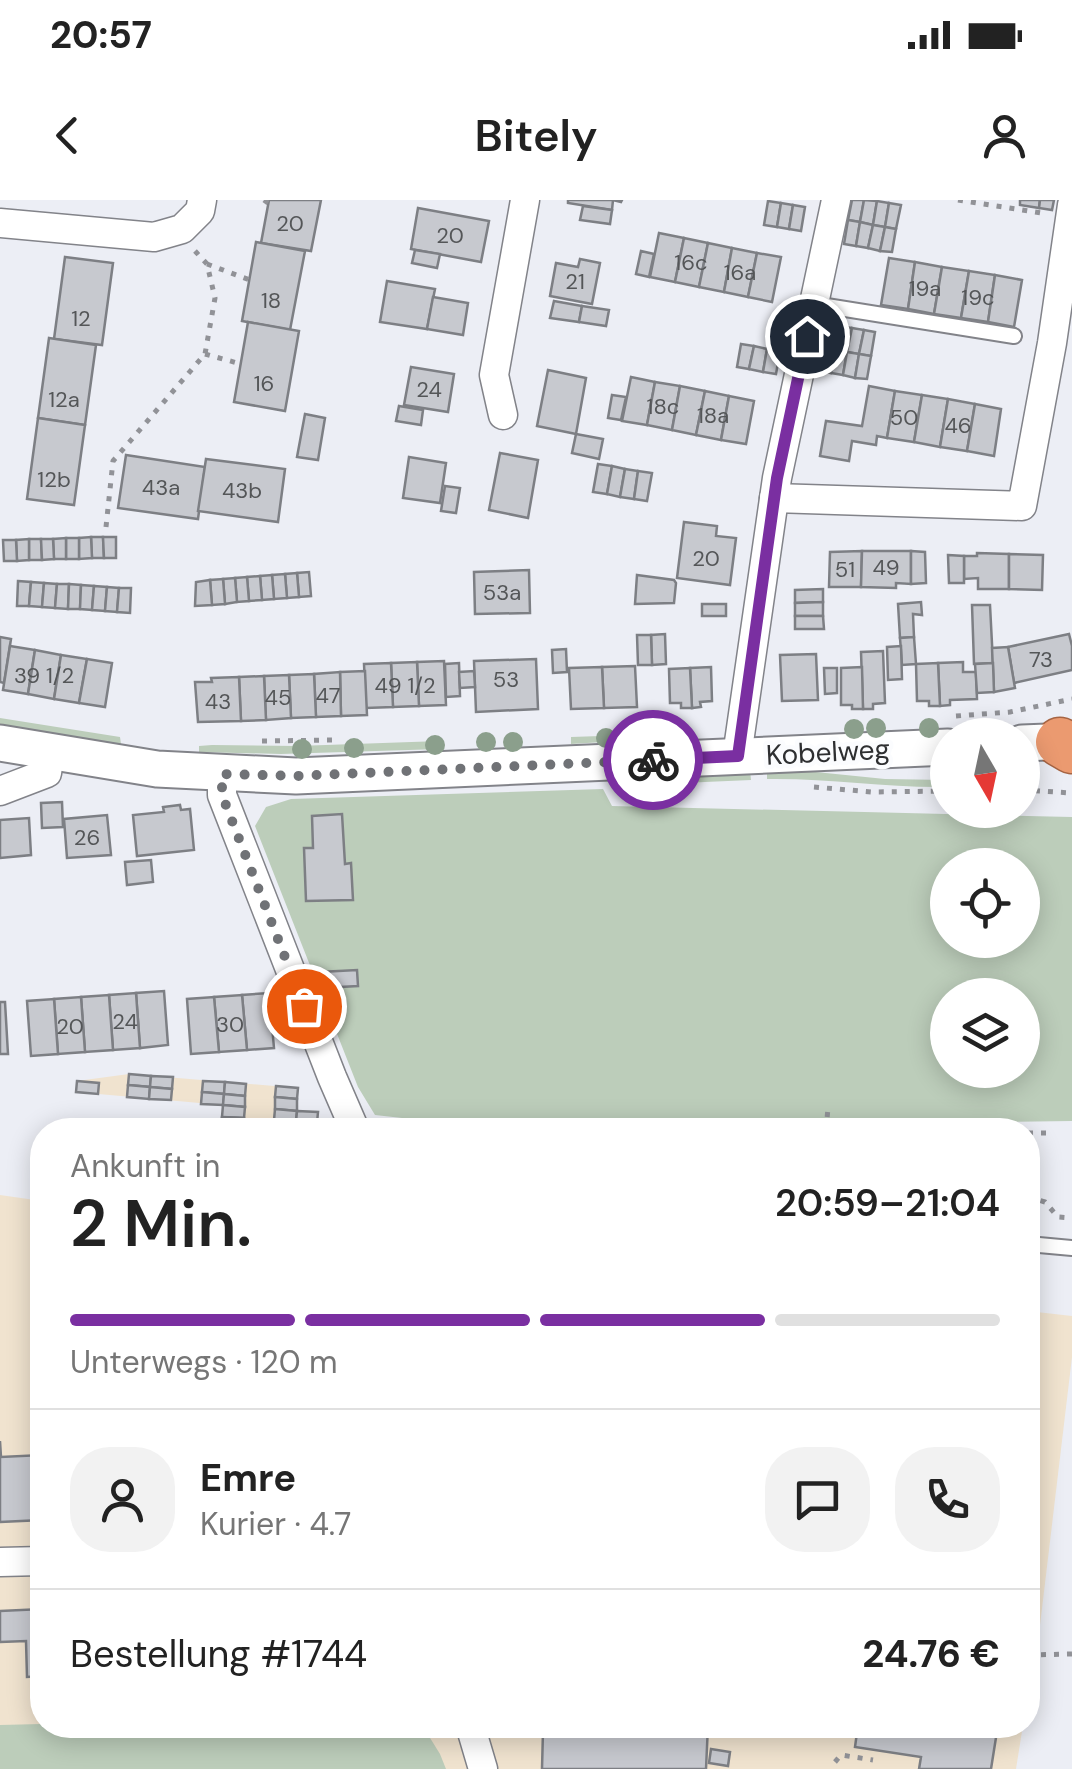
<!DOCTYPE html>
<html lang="de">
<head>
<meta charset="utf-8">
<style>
  :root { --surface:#fff; --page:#f2f2f2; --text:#222; --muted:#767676; --line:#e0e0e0; --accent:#7a2fa1 }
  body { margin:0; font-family:"DM Sans",sans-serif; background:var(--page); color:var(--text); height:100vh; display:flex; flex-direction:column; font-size:38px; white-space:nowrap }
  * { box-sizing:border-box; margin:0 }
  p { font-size:32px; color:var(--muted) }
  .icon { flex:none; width:55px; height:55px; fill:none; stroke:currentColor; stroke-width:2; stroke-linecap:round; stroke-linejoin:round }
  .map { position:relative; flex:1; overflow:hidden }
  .drawer { position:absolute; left:30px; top:918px; width:1010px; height:620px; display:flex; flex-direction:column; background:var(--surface); border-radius:40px; box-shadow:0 5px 25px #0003 }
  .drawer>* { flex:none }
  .needle { width:65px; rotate:171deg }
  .fabs { position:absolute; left:930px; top:518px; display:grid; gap:20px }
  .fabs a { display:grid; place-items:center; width:110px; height:110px; border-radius:50%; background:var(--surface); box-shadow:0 5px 25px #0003; font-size:50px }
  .pin { position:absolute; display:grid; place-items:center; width:85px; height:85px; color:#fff; margin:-42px; border:5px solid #fff; border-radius:50%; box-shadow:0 2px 10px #0007 }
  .courier { position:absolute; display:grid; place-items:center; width:100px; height:100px; margin:-50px; border:8px solid #7a2fa1; border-radius:50%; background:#fff; color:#222; box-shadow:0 2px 12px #0007 }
  .headline em { font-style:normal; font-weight:600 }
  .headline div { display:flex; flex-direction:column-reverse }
  .headline { display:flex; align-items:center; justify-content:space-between; height:170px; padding:0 40px }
  h1 { font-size:65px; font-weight:600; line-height:75px }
  .bar { display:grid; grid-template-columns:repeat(4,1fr); gap:15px 10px; align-content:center; height:120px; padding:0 40px }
  .bar i { height:12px; border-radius:8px; background:var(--line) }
  .bar .active { background:var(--accent) }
  .bar p { grid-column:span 4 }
  .line { display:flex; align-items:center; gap:25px; padding:0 40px; border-top:2px solid var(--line) }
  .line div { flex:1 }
  .round { display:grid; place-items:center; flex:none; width:105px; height:105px; border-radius:40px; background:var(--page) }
  .status { display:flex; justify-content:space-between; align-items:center; height:70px; padding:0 50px; background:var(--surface); direction:ltr }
  .status svg { height:28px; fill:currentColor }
  header { display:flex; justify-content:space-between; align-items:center; height:130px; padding:0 40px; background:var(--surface); font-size:45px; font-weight:600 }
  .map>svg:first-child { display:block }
  .industrial { fill:#f0e3cf }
  .green { fill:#bccdba; fill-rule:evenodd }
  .building { fill:#c7c9cf; stroke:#7d7f84; stroke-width:2.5 }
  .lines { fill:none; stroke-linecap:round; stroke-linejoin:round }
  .service-casing { stroke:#828389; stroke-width:18 }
  .minor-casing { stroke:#828389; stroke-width:31 }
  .tertiary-casing { stroke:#828389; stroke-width:39 }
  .trunk-casing { stroke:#a66443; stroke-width:51 }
  .path { stroke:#919297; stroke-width:5; stroke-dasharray:5 8; stroke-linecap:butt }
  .service { stroke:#fff; stroke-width:14 }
  .minor { stroke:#fff; stroke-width:28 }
  .tertiary { stroke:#fff; stroke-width:35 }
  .trunk { stroke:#eb9a70; stroke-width:48 }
  .tree { fill:#8b9f8c }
  .done { stroke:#707276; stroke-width:10; stroke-dasharray:0 18 }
  .route { stroke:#7a2fa1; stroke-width:12 }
  .labels { text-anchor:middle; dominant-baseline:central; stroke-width:9; stroke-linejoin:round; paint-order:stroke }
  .number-label { font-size:22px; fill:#545658 }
  .street-label { font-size:28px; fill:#2e2f31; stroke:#fbfcfe }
</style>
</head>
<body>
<div class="status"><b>20:57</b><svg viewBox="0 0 49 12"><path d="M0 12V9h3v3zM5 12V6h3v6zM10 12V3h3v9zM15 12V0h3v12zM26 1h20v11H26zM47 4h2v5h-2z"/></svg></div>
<header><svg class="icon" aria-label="back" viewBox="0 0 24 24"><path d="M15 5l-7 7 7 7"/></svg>Bitely<svg class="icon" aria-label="person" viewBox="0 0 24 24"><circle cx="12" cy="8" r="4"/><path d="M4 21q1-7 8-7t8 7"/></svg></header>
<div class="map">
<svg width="1072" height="1569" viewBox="0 0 1072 1569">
  <rect width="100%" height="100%" fill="#eceef5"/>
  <!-- industrial -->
  <g class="industrial">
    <polygon points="129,874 298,888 297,910 318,912 317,930 221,928 222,905 76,892 77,881"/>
    <polygon points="0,995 42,1001 42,1525 1023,1525 1016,1569 0,1569"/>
    <polygon points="1028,1111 1072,1116 1072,1157 1038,1442 1028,1501"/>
  </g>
  <!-- green -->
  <g class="green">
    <polygon points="0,518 120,537 121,544 0,525"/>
    <polygon points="630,535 635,540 571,544 571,537"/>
    <polygon points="440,541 440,549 281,554 199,552 199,546 212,545 297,546"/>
    <polygon points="750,571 751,580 659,584 632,578"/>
    <path d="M806 571 885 579 947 580V587C887 588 828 578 767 579V572Z"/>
    <path d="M603 589 612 606 1072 617V921L625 927 411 919 375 915 358 887 255 626 266 607 291 599ZM948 665H1022V740H948ZM948 795H1022V870H948Z"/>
    <polygon points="42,1524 422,1525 440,1554 446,1569 0,1569 0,1525"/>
  </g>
  <!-- building -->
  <g class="building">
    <polygon points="269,0 321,0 311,51 261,43"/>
    <polygon points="568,0 622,0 621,2 613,0 612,10 568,3"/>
    <polygon points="852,0 864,0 860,22 848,20"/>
    <polygon points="864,0 877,1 873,25 860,22"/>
    <polygon points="1020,0 1040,0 1039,8 1020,5"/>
    <polygon points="1040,0 1054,0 1052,10 1039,8"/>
    <polygon points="768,1 781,3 777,27 764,25"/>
    <polygon points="877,1 889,3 885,27 873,25"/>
    <polygon points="781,3 793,5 789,29 777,27"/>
    <polygon points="889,3 901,5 896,29 885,27"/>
    <polygon points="793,5 805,7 801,31 789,29"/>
    <polygon points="583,6 612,10 610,24 580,20"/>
    <polygon points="418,8 489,21 481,62 411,49"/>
    <polygon points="848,20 860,22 856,46 844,44"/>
    <polygon points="860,22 873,25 868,48 856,46"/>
    <polygon points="873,25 885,27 880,51 868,48"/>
    <polygon points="885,27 896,29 892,52 880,51"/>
    <polygon points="659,33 684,38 675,82 650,77"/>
    <polygon points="684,38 708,43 699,87 675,82"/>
    <polygon points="256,42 305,51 290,130 242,121"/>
    <polygon points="708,43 732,48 724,92 699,87"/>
    <polygon points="732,48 757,53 748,97 724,92"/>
    <polygon points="415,50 440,54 437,68 412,63"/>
    <polygon points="641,51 654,54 649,77 636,74"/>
    <polygon points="757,53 781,57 772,102 748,97"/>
    <polygon points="65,57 113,63 102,145 54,139"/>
    <polygon points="889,58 915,62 908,109 881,105"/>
    <polygon points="580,59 600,63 592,104 550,96 556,63 578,67"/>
    <polygon points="915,62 942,67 934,114 908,109"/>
    <polygon points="942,67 969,71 961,118 934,114"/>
    <polygon points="969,71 995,75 988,122 961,118"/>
    <polygon points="995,75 1022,80 1014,127 988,122"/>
    <polygon points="387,81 435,89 427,129 380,122"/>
    <polygon points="433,97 468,103 463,135 427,129"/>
    <polygon points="554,101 582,106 579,122 550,118"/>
    <polygon points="582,106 609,110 606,126 579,122"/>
    <polygon points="248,122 299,131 285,211 234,202"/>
    <polygon points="827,123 839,126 835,149 823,147"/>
    <polygon points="839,126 852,128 847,152 835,149"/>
    <polygon points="852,128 864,130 859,154 847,152"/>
    <polygon points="864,130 875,132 871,156 859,154"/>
    <polygon points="49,138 96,145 85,225 38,218"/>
    <polygon points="741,144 754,146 749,169 737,167"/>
    <polygon points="754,146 767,149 763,172 749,169"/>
    <polygon points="823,147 835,149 831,173 818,171"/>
    <polygon points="767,149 780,151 776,174 763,172"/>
    <polygon points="835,149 847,152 843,175 831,173"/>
    <polygon points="847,152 859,154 855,178 843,175"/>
    <polygon points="859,154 871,156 867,179 855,178"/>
    <polygon points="411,167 454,174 448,212 404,205"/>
    <polygon points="548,170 586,178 576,234 537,226"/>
    <polygon points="631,177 655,182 647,225 622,221"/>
    <polygon points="655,182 680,186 672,230 647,225"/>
    <polygon points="680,186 705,191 696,235 672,230"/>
    <polygon points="869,186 895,191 887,238 877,236 876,245 852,241 849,261 820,256 826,221 862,226"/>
    <polygon points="705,191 729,196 721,240 696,235"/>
    <polygon points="895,191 922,195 914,242 887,238"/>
    <polygon points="612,195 626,197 621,220 608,218"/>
    <polygon points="922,195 948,199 940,247 914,242"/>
    <polygon points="729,196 754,201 746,244 721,240"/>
    <polygon points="948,199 975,204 967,251 940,247"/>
    <polygon points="975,204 1001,209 994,256 967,251"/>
    <polygon points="399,206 423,210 421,225 396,221"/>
    <polygon points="305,214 325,218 318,260 297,257"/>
    <polygon points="38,218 85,225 74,305 27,299"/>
    <polygon points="576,234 603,239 599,259 572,253"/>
    <polygon points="500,253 538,260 528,318 489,310"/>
    <polygon points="126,255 205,267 198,319 118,308"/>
    <polygon points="409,257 446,263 440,303 403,298"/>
    <polygon points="206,259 285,269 278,322 198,311"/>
    <polygon points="598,264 612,266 607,294 593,292"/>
    <polygon points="612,266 625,269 620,297 607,294"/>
    <polygon points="625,269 638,271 634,299 620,297"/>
    <polygon points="638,271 652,273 647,301 634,299"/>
    <polygon points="445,286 460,288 456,313 441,311"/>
    <polygon points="684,322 717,326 716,336 736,338 730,385 677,378"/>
    <polygon points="91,337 103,337 104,358 92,358"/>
    <polygon points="91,337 92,358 79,359 79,338"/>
    <polygon points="103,337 116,337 116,358 104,358"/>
    <rect x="66" y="338" width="13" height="21"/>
    <polygon points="66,338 66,359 54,359 53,339"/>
    <polygon points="29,339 41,339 42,360 29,360"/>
    <polygon points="29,339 29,360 17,361 16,340"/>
    <polygon points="41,339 53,339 54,359 42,360"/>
    <polygon points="3,340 16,340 17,361 4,361"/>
    <polygon points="862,351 861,387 829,387 830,352"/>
    <polygon points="862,351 911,351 911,384 896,383 896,388 861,387"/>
    <polygon points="911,351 925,352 926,383 911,384"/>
    <polygon points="977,353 1009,354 1009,389 978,389 978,378 964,379 964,356 977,356"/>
    <polygon points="1009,354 1043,355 1042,390 1009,389"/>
    <polygon points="948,355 964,356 964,383 949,383"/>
    <polygon points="529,370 530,413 475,414 474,372"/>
    <polygon points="309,372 311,396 299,397 297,373"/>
    <polygon points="297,373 299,397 287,398 285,374"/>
    <polygon points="285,374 287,398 274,399 272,375"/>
    <polygon points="272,375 274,399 262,400 260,376"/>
    <polygon points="637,375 674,380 676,383 674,403 635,404"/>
    <polygon points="260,376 262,400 249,401 247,377"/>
    <polygon points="247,377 249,401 237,402 235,378"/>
    <polygon points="235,378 237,402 225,404 223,379"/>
    <polygon points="223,379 225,404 212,405 210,380"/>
    <polygon points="210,380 212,405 195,406 196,382"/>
    <polygon points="18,381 31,382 29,406 17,406"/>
    <polygon points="31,382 44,383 42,407 29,406"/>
    <polygon points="44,383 57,384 55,408 42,407"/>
    <polygon points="57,384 69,384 68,409 55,408"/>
    <polygon points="69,384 81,385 80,409 68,409"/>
    <polygon points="81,385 94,386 92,410 80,409"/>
    <polygon points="94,386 107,387 105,411 92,410"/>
    <polygon points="107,387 119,388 117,412 105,411"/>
    <polygon points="119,388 131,388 130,413 117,412"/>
    <polygon points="823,389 823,402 795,403 795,390"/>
    <polygon points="823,402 823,416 795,416 795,403"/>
    <polygon points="921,402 922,415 913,414 914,437 900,438 898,404"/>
    <rect x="702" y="404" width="24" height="12"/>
    <polygon points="972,405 990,405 993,463 974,464"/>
    <polygon points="795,416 823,416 824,429 795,429"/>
    <polygon points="665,434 666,464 652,465 651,435"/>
    <polygon points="1069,434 1072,446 1072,470 1014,483 1008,447"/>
    <polygon points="637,435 651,435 652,465 638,465"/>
    <polygon points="0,437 11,439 4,483 0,482"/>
    <polygon points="914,437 916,464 902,465 900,438"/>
    <polygon points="10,446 35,450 28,494 3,490"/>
    <polygon points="901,446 902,479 888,480 887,447"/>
    <polygon points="1008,447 1015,488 994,492 992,448"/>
    <polygon points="566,449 567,472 553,473 552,450"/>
    <polygon points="35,450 61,455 54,499 28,494"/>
    <polygon points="883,451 885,503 873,504 873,509 863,509 861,452"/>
    <polygon points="816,454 818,500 782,501 780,455"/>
    <polygon points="61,455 87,459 79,503 54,499"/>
    <polygon points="87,459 112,463 105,507 79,503"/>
    <polygon points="536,459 538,509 476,512 474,461"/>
    <polygon points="444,461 446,505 419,506 417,462"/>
    <polygon points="417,462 419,506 393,507 391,463"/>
    <polygon points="963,462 963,472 976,472 977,499 950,500 950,505 940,506 938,463"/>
    <polygon points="391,463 393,507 366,508 364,464"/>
    <polygon points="459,463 460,496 446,497 445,464"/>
    <polygon points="938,463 940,506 929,506 929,501 917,501 916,464"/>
    <polygon points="993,463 994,492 977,493 975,464"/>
    <polygon points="635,466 637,507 604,508 602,467"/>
    <polygon points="602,467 604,508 571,509 569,468"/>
    <polygon points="711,467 712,501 700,502 701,507 692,508 690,468"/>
    <polygon points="862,467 863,509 852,509 852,505 841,505 841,468"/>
    <polygon points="690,468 692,508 681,508 681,503 670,503 669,469"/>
    <polygon points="824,468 837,468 837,493 825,494"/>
    <polygon points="365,471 367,515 341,516 340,472"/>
    <polygon points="474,471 475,487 460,488 459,472"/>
    <polygon points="340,472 341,516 316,517 314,474"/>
    <polygon points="314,474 316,517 291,518 289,475"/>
    <polygon points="289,475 291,518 266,520 264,476"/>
    <polygon points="264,476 266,520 241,521 239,477"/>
    <polygon points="239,477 241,521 198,522 195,482 212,482 211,478"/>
    <polygon points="62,602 63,627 42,628 41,603"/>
    <polygon points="180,605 181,610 190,609 194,650 137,656 133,615 164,612 163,607"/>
    <polygon points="342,614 345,664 351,663 353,700 306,701 304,648 313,648 312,616"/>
    <polygon points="107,615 111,655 67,658 64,619"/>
    <polygon points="29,618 31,655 0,658 0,620"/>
    <polygon points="151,660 153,682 127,685 125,662"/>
    <polygon points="357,770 358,786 321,788 320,772"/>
    <polygon points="164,791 168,845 140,848 136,793"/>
    <polygon points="136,793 140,848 113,850 109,795"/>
    <polygon points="269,793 274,848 247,850 242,795"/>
    <polygon points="109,795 113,850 85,852 81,797"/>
    <polygon points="242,795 247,850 219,852 214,797"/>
    <polygon points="81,797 85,852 58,854 54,799"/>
    <polygon points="214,797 219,852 191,854 187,799"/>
    <polygon points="54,799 58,854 31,856 27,801"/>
    <polygon points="0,802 5,802 8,854 0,854"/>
    <polygon points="129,874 151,876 150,887 128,885"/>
    <polygon points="151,876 173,877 172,889 150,887"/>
    <polygon points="77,881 99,883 98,894 76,892"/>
    <polygon points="203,881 225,882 224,894 202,892"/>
    <polygon points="225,882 246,884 245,896 224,894"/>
    <polygon points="128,885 150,887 149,899 127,897"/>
    <polygon points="276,886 298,888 297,899 275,897"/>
    <polygon points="150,887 172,889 171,900 149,899"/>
    <polygon points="202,892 224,894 223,905 201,904"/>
    <polygon points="224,894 245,896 245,907 223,905"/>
    <polygon points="275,897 297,899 297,911 275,909"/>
    <polygon points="223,905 245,907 244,918 222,917"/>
    <polygon points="275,909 297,911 296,922 274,920"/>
    <polygon points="297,911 318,912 317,923 296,922"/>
    <polygon points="222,917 244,918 243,930 221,928"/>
    <polygon points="274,920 296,922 295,930 273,930"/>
    <polygon points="296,922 317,923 317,930 295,930"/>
    <polygon points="0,1241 1,1257 42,1255 42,1320 0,1322"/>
    <polygon points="42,1409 42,1476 27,1477 26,1441 0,1442 0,1411"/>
    <polygon points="558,1525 708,1525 706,1569 542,1569 543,1531 557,1531"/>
    <polygon points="858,1525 998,1525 991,1569 919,1569 921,1557 855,1547"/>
    <polygon points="711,1549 730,1552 728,1566 709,1563"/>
  </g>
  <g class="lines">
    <!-- service casing -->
    <g class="service-casing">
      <g id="service">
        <polyline points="814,104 1014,136"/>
        <polyline points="1028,1044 1072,1048"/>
      </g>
    </g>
    <!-- minor casing -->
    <g class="minor-casing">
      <g id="minor">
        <polyline points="0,23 154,37 182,29 200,11 202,0"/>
        <polyline points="503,215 494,175 525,0"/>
        <polyline points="774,298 1022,306 1052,143 1072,5"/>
        <polyline points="737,556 777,278 836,0"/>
        <polyline points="222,574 222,595 332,877 355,930"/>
        <polyline points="0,591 47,573 50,553"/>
        <polyline points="0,1362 42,1361"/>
        <polyline points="470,1525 483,1569"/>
      </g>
    </g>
    <!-- tertiary casing -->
    <g class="tertiary-casing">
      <g id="tertiary">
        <polyline points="0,543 157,569 296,576 948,547"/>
        <polyline points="1022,543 1072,541"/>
      </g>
    </g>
    <!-- trunk casing -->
    <g class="trunk-casing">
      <polyline id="trunk" points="1060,542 1072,549"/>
    </g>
    <!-- path -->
    <g class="path">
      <polyline points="264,0 268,3"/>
      <polyline points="958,0 1042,13"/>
      <polyline points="207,64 250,80"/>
      <polyline points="205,154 241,164"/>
      <polyline points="106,327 113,261 205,154 215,98 207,64 195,51"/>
      <polyline points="956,516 1010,512 1072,499"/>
      <polyline points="262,541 336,540"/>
      <polyline points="814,587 872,592 948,591"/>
      <polyline points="1022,590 1072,593"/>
      <polyline points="826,930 828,908"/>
      <polyline points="1028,933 1049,933"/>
      <polyline points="1028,997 1045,1002 1058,1017 1072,1018"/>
      <polyline points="1028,1455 1072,1454"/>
      <polyline points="835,1562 841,1555 873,1560"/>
    </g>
    <!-- service -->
    <use href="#service" class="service"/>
    <!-- minor -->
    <use href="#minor" class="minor"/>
    <!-- tertiary -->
    <use href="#tertiary" class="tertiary"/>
    <!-- trunk -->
    <use href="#trunk" class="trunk"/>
  </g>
  <!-- trees -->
  <g class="tree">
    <circle cx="876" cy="528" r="10"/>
    <circle cx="929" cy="528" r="10"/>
    <circle cx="854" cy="529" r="10"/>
    <circle cx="606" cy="538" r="10"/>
    <circle cx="486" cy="542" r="10"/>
    <circle cx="513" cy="542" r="10"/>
    <circle cx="435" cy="545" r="10"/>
    <circle cx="354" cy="548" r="10"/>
    <circle cx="302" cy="549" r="10"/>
  </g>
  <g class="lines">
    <!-- done -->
    <polyline class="done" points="304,806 222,595 222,574 296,576 653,560"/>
    <!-- route -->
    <polyline class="route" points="653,560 738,556 777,278 807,136"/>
  </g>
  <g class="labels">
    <!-- number labels -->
    <g class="number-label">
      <text x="290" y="23">20</text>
      <text x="450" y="35">20</text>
      <text x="691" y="62">16c</text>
      <text x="740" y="72">16a</text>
      <text x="575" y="81">21</text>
      <text x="925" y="88">19a</text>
      <text x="978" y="97">19c</text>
      <text x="271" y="100">18</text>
      <text x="81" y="118">12</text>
      <text x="264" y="183">16</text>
      <text x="429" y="189">24</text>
      <text x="64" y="199">12a</text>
      <text x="663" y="206">18c</text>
      <text x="713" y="215">18a</text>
      <text x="904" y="217">50</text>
      <text x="958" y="225">46</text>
      <text x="54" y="279">12b</text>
      <text x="161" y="287">43a</text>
      <text x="242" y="290">43b</text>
      <text x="706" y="358">20</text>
      <text x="886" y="367">49</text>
      <text x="845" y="369">51</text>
      <text x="502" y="392">53a</text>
      <text x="1041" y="459">73</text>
      <text x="44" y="475">39 1/2</text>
      <text x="506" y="479">53</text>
      <text x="405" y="485">49 1/2</text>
      <text x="328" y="495">47</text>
      <text x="278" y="497">45</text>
      <text x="218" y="501">43</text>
      <text x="87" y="637">26</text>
      <text x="125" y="821">24</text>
      <text x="230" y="824">30</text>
      <text x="70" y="826">20</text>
    </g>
    <!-- street labels -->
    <g class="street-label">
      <text transform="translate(828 552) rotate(-3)">Kobelweg</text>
    </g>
  </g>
</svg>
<div class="fabs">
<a><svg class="needle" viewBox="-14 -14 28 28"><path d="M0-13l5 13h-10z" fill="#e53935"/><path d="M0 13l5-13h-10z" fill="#767676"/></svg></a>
<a><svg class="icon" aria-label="locate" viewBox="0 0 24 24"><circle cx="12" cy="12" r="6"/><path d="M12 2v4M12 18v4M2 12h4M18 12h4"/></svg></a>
<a><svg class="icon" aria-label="layers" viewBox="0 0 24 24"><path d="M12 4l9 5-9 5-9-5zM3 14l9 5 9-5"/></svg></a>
</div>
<div class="pin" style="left:304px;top:806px;background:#ea580c"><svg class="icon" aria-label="bag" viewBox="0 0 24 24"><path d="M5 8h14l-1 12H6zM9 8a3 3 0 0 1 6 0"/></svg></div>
<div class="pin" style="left:807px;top:136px;background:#1f2937"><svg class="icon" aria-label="home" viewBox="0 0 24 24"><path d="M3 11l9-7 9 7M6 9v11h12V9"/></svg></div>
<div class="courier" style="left:653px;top:560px"><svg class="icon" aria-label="bike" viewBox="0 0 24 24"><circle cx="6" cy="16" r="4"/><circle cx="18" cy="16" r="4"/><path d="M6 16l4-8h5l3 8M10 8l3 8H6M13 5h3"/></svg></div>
<section class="drawer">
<div class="headline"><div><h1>2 Min.</h1><p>Ankunft in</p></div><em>20:59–21:04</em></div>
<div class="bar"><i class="active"></i><i class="active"></i><i class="active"></i><i></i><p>Unterwegs · 120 m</p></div>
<div class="line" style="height:180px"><a class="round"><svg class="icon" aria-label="person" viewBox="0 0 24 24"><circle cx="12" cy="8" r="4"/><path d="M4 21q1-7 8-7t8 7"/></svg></a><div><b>Emre</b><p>Kurier · 4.7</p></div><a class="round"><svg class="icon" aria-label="chat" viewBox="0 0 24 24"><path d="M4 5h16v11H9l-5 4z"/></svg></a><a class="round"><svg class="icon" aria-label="phone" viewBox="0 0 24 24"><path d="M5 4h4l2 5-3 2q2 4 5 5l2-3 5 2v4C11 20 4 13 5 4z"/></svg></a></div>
<div class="line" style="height:130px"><div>Bestellung #1744</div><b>24.76 €</b></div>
</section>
</div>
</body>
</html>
